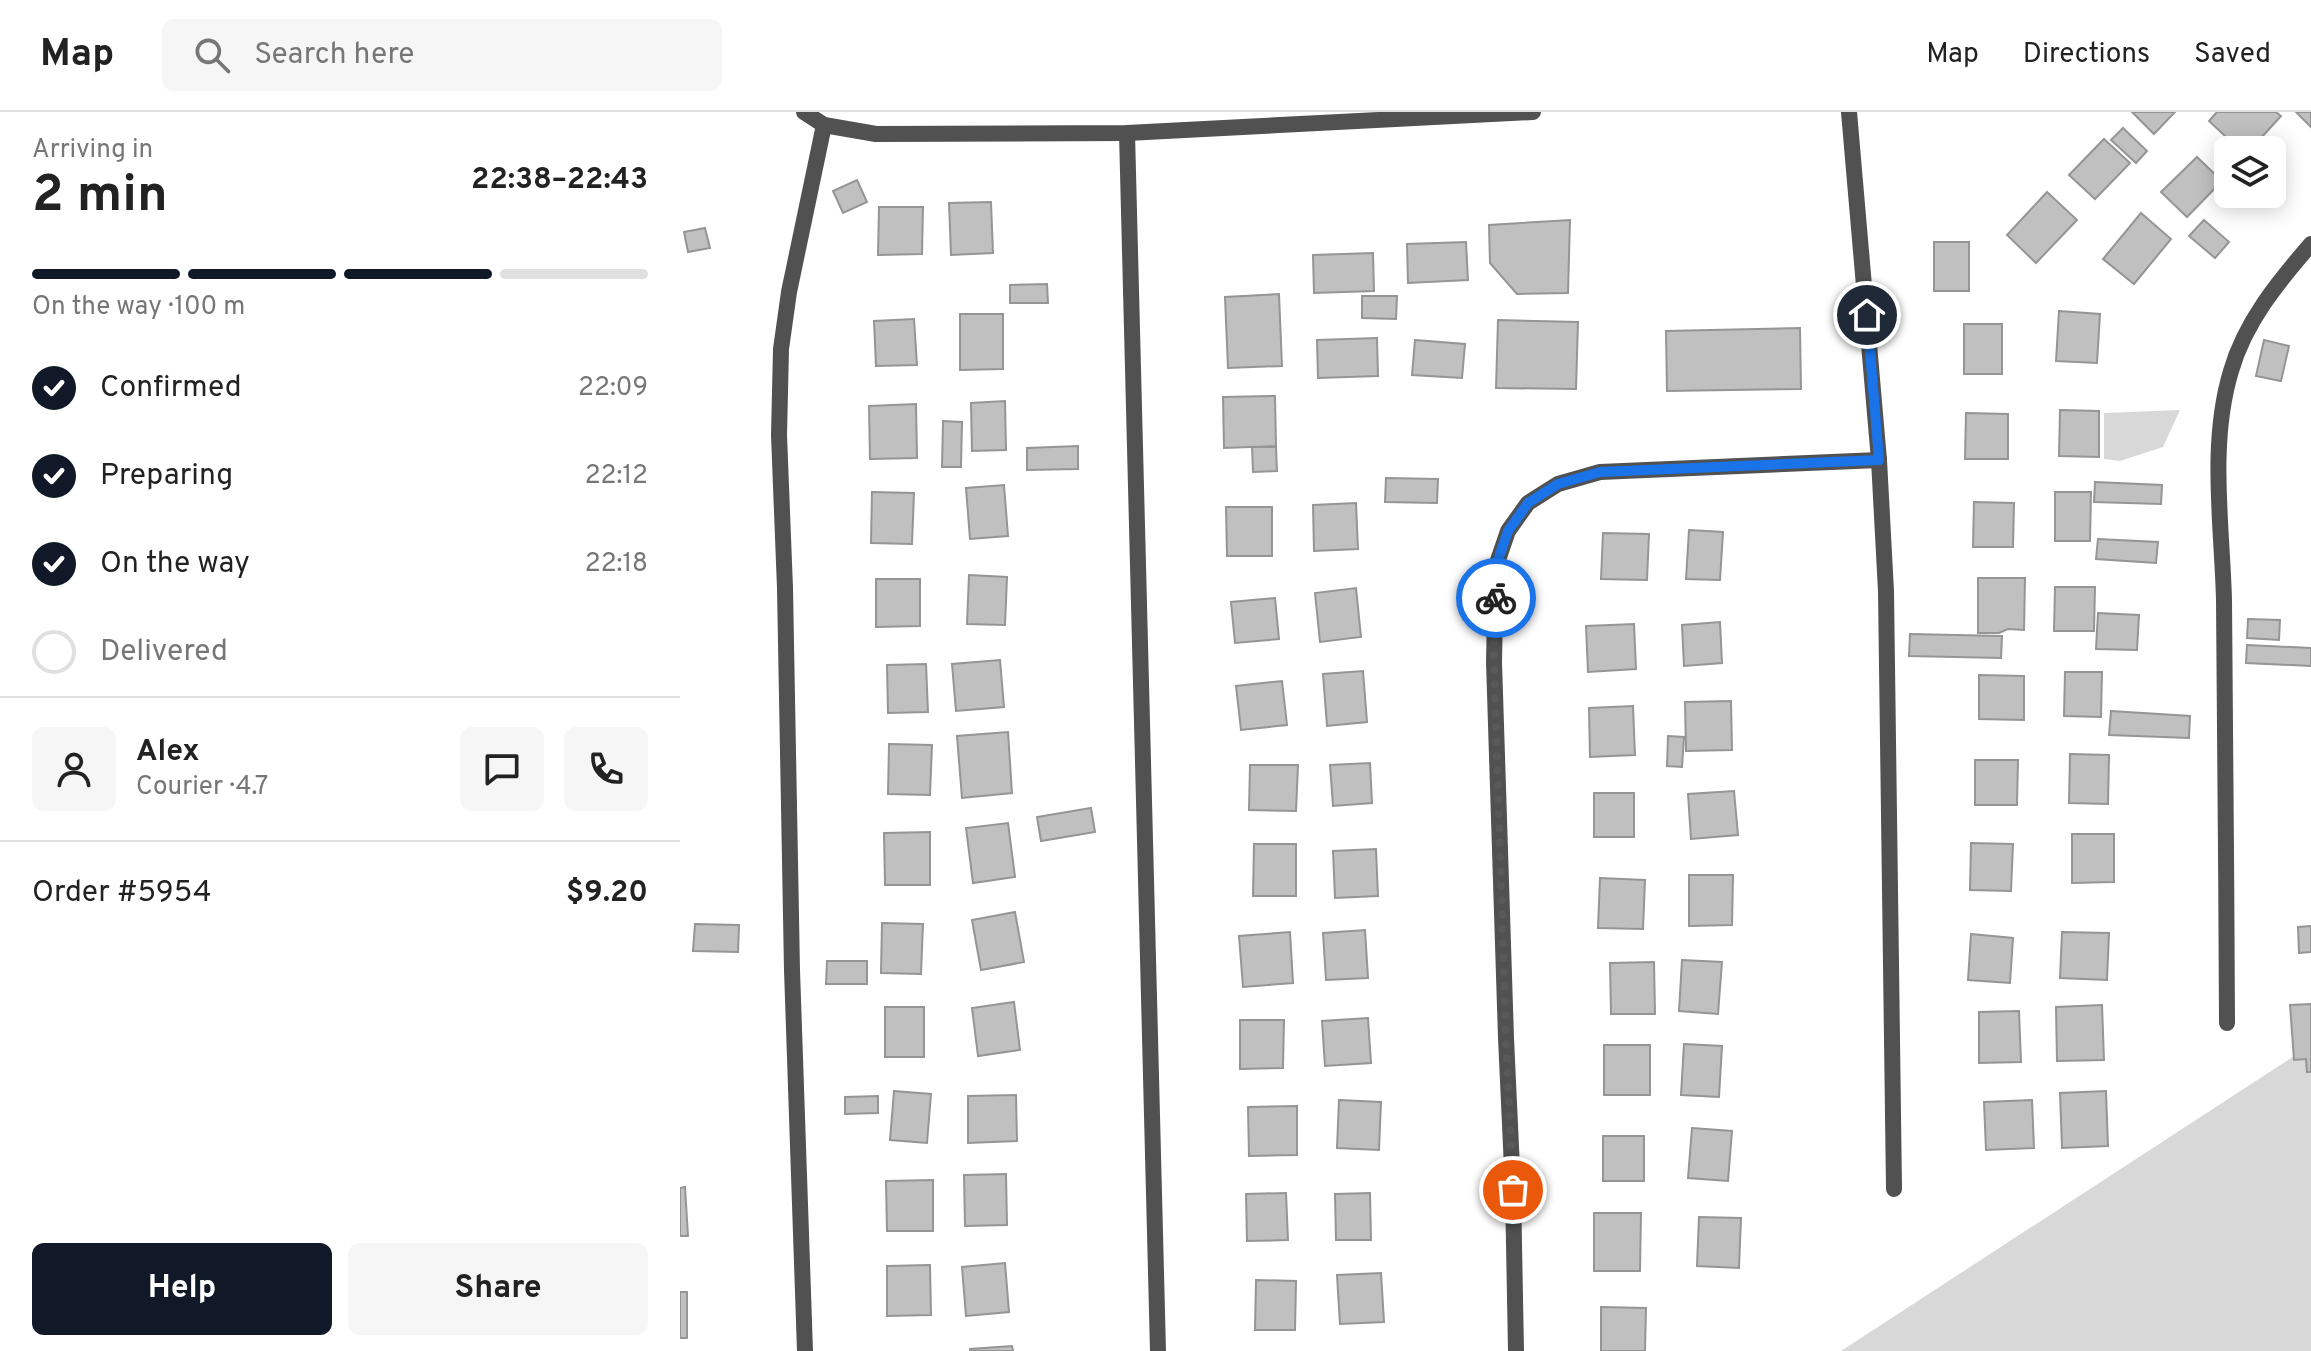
<!DOCTYPE html>
<html lang="en">
<head>
<meta charset="utf-8">
<style>
  :root { --surface:#fff; --page:#f6f6f6; --text:#222; --muted:#767676; --line:#e0e0e0; --accent:#111827 }
  body { margin:0; font-family:Overpass,sans-serif; background:var(--page); color:var(--text); height:100vh; display:flex; flex-direction:column; font-size:30px; white-space:nowrap }
  * { box-sizing:border-box; margin:0 }
  p { font-size:26px; color:var(--muted) }
  .icon { flex:none; width:44px; height:44px; fill:none; stroke:currentColor; stroke-width:2; stroke-linecap:round; stroke-linejoin:round }
  .map { position:relative; flex:1; overflow:hidden }
  .drawer { display:flex; flex-direction:column; background:var(--surface); width:680px }
  .drawer>* { flex:none }
  .controls { position:absolute; left:1534px; top:24px; display:grid; gap:16px }
  .controls a { display:grid; place-items:center; width:72px; height:72px; border-radius:12px; background:var(--surface); box-shadow:0 4px 20px #0003; font-size:40px }
  .pin { position:absolute; display:grid; place-items:center; width:68px; height:68px; color:#fff; margin:-34px; border:4px solid #fff; border-radius:50%; box-shadow:0 2px 8px #0007 }
  .courier { position:absolute; display:grid; place-items:center; width:80px; height:80px; margin:-40px; border:6px solid #1a73e8; border-radius:50%; background:#fff; color:#222; box-shadow:0 2px 10px #0007 }
  .summary em { font-style:normal; font-weight:700 }
  .summary div { display:flex; flex-direction:column-reverse }
  .summary { display:flex; align-items:center; justify-content:space-between; height:136px; padding:0 32px }
  h1 { font-size:52px; font-weight:700; line-height:60px }
  .bar { display:grid; grid-template-columns:repeat(4,1fr); gap:12px 8px; align-content:center; height:96px; padding:0 32px }
  .bar i { height:10px; border-radius:6px; background:var(--line) }
  .bar .selected { background:var(--accent) }
  .bar p { grid-column:span 4 }
  .line { display:flex; align-items:center; gap:20px; padding:0 32px; border-top:2px solid var(--line) }
  .line div { flex:1 }
  .round { display:grid; place-items:center; flex:none; width:84px; height:84px; border-radius:12px; background:var(--page) }
  ol { padding:0 32px; list-style:none }
  li { display:flex; align-items:center; gap:24px; height:88px }
  li p { margin-inline-start:auto }
  li .icon { padding:8px; border-radius:50%; background:var(--accent); color:#fff; stroke-width:4 }
  li:last-child { color:var(--muted) }
  li i { width:44px; height:44px; border:4px solid var(--line); border-radius:50% }
  .primary-button { display:flex; gap:16px; margin-top:auto; padding:16px 32px }
  .primary-button a { flex:1; height:92px; border-radius:12px; background:var(--accent); color:#fff; font-size:32px; font-weight:700; line-height:92px; text-align:center }
  .primary-button a+a { background:var(--page); color:var(--text) }
  header { display:flex; align-items:center; gap:48px; box-sizing:border-box; height:112px; padding:0 40px; background:var(--surface); border-bottom:2px solid var(--line) }
  header strong { font-size:38px }
  nav { display:flex; gap:44px; margin-inline-start:auto; font-size:28px }
  .search { width:560px; height:72px; background:var(--page); display:flex; align-items:center; gap:20px; box-sizing:border-box; padding:0 28px; border-radius:12px; color:var(--muted); font-size:30px }
  main { display:flex; flex:1; min-height:0 }
  .map>svg:first-child { display:block }
  .green { fill:#d8d8d8 }
  .building { fill:#c0c0c0; stroke:#959595; stroke-width:2 }
  .lines { fill:none; stroke-linecap:round; stroke-linejoin:round }
  .minor { stroke:#515151; stroke-width:16 }
  .done { stroke:#595959; stroke-width:8; stroke-dasharray:0 14.4 }
  .route { stroke:#1a73e8; stroke-width:10 }
</style>
</head>
<body>
<header>
<strong>Map</strong>
<div class="search"><svg class="icon" aria-label="search" viewBox="0 0 24 24"><circle cx="10" cy="10" r="6"/><path d="M15 15l6 6"/></svg>Search here</div>
<nav><a>Map</a><a>Directions</a><a>Saved</a></nav>
</header>
<main>
<section class="drawer">
<div class="summary"><div><h1>2 min</h1><p>Arriving in</p></div><em>22:38–22:43</em></div>
<div class="bar"><i class="selected"></i><i class="selected"></i><i class="selected"></i><i></i><p>On the way · 100 m</p></div>
<ol>
<li><svg class="icon" aria-label="check" viewBox="0 0 24 24"><path d="M5 12l5 5 9-10"/></svg>Confirmed<p>22:09</p></li>
<li><svg class="icon" aria-label="check" viewBox="0 0 24 24"><path d="M5 12l5 5 9-10"/></svg>Preparing<p>22:12</p></li>
<li><svg class="icon" aria-label="check" viewBox="0 0 24 24"><path d="M5 12l5 5 9-10"/></svg>On the way<p>22:18</p></li>
<li><i></i>Delivered</li>
</ol>
<div class="line" style="height:144px"><a class="round"><svg class="icon" aria-label="person" viewBox="0 0 24 24"><circle cx="12" cy="8" r="4"/><path d="M4 21q1-7 8-7t8 7"/></svg></a><div><b>Alex</b><p>Courier · 4.7</p></div><a class="round"><svg class="icon" aria-label="chat" viewBox="0 0 24 24"><path d="M4 5h16v11H9l-5 4z"/></svg></a><a class="round"><svg class="icon" aria-label="phone" viewBox="0 0 24 24"><path d="M5 4h4l2 5-3 2q2 4 5 5l2-3 5 2v4C11 20 4 13 5 4z"/></svg></a></div>
<div class="line" style="height:104px"><div>Order #5954</div><b>$9.20</b></div>
<div class="primary-button"><a>Help</a><a>Share</a></div>
</section>
<div class="map">
<svg width="1631" height="1239" viewBox="0 0 1631 1239">
  <rect width="100%" height="100%" fill="#fff"/>
  <!-- green -->
  <g class="green">
    <polygon points="1500,298 1483,335 1440,349 1424,347 1424,301"/>
    <polygon points="1631,933 1631,1239 1161,1239"/>
  </g>
  <!-- building -->
  <g class="building">
    <polygon points="1452,0 1495,0 1474,22"/>
    <polygon points="1537,0 1596,0 1601,4 1570,38 1560,38 1529,9"/>
    <polygon points="1616,0 1631,0 1631,15"/>
    <polygon points="1443,16 1467,39 1456,51 1431,28"/>
    <polygon points="1424,27 1450,51 1415,87 1389,63"/>
    <polygon points="1517,45 1542,69 1507,105 1481,80"/>
    <polygon points="177,68 187,90 163,101 153,79"/>
    <polygon points="1367,80 1397,108 1356,151 1327,123"/>
    <polygon points="311,90 313,141 271,143 269,91"/>
    <polygon points="199,95 243,95 242,142 198,143"/>
    <polygon points="1461,101 1491,127 1454,172 1423,147"/>
    <polygon points="890,108 888,181 837,182 810,151 809,113"/>
    <polygon points="1524,108 1549,130 1535,146 1509,124"/>
    <polygon points="25,116 30,136 8,140 4,120"/>
    <polygon points="786,130 788,168 728,171 727,132"/>
    <rect x="1254" y="130" width="35" height="49"/>
    <polygon points="693,141 694,179 634,181 633,143"/>
    <polygon points="367,172 368,191 330,191 330,173"/>
    <polygon points="599,182 602,254 548,256 545,185"/>
    <polygon points="682,184 717,184 716,207 682,206"/>
    <polygon points="1379,199 1420,202 1417,251 1376,249"/>
    <polygon points="280,202 323,202 323,257 280,258"/>
    <polygon points="234,207 237,253 196,254 194,209"/>
    <polygon points="818,208 898,210 896,277 816,276"/>
    <rect x="1284" y="212" width="38" height="50"/>
    <polygon points="1120,216 1121,277 987,279 986,219"/>
    <polygon points="697,226 698,264 638,266 637,228"/>
    <polygon points="735,228 785,232 782,266 732,263"/>
    <polygon points="1584,228 1609,234 1601,269 1576,264"/>
    <polygon points="595,284 596,334 544,336 543,285"/>
    <polygon points="325,289 326,338 292,339 291,291"/>
    <polygon points="236,292 237,346 190,347 189,294"/>
    <polygon points="1380,298 1419,299 1419,345 1379,344"/>
    <polygon points="1286,301 1328,302 1328,347 1285,347"/>
    <polygon points="263,309 282,310 281,355 262,355"/>
    <polygon points="398,334 398,357 347,358 347,336"/>
    <polygon points="572,335 596,335 597,359 573,360"/>
    <polygon points="706,366 758,367 757,391 705,390"/>
    <polygon points="1415,370 1482,373 1481,392 1414,390"/>
    <polygon points="324,373 328,424 290,427 286,376"/>
    <polygon points="192,380 234,381 232,432 191,431"/>
    <polygon points="1375,380 1411,380 1410,429 1375,429"/>
    <polygon points="1294,390 1334,391 1333,435 1293,435"/>
    <polygon points="676,391 678,437 634,439 633,393"/>
    <polygon points="546,395 592,395 592,444 547,444"/>
    <polygon points="1009,418 1043,420 1040,468 1006,467"/>
    <polygon points="923,421 969,422 967,468 921,467"/>
    <polygon points="1418,427 1478,430 1476,451 1416,447"/>
    <polygon points="289,463 327,465 325,513 287,512"/>
    <polygon points="1298,466 1345,466 1344,518 1328,517 1319,521 1298,521"/>
    <polygon points="196,467 240,467 240,514 196,515"/>
    <polygon points="1375,475 1415,475 1414,519 1374,519"/>
    <polygon points="676,476 681,525 640,530 635,481"/>
    <polygon points="595,486 599,527 555,531 551,490"/>
    <polygon points="1418,501 1459,503 1457,538 1416,537"/>
    <polygon points="1568,507 1600,508 1599,528 1567,526"/>
    <polygon points="1040,510 1042,551 1004,554 1002,513"/>
    <polygon points="954,512 956,557 908,560 906,514"/>
    <polygon points="1230,522 1322,524 1321,546 1229,544"/>
    <polygon points="1567,533 1631,536 1631,554 1566,551"/>
    <polygon points="320,548 324,595 276,599 272,552"/>
    <polygon points="246,552 248,600 208,601 207,553"/>
    <polygon points="683,559 687,610 647,614 643,562"/>
    <polygon points="1385,560 1422,560 1421,605 1384,604"/>
    <polygon points="1299,563 1344,564 1344,608 1299,607"/>
    <polygon points="602,569 607,613 561,618 556,574"/>
    <polygon points="1051,589 1052,638 1006,639 1005,590"/>
    <polygon points="953,594 955,643 910,645 909,596"/>
    <polygon points="1431,599 1510,604 1509,626 1429,623"/>
    <polygon points="328,620 332,681 282,686 277,624"/>
    <polygon points="988,624 1004,625 1002,655 987,654"/>
    <polygon points="209,632 252,633 250,683 208,682"/>
    <polygon points="1390,642 1429,643 1428,692 1389,691"/>
    <polygon points="1295,648 1338,648 1337,693 1295,693"/>
    <polygon points="690,651 692,691 653,694 650,653"/>
    <polygon points="570,653 618,653 616,699 569,698"/>
    <polygon points="1054,679 1058,723 1011,727 1008,682"/>
    <rect x="914" y="681" width="40" height="44"/>
    <polygon points="411,696 415,720 361,729 357,705"/>
    <polygon points="328,711 335,765 293,771 286,716"/>
    <polygon points="250,720 250,773 205,773 204,721"/>
    <polygon points="1392,722 1434,722 1434,770 1392,771"/>
    <polygon points="1291,731 1333,732 1331,779 1290,778"/>
    <polygon points="574,732 616,732 616,784 573,784"/>
    <polygon points="696,737 698,784 655,786 653,739"/>
    <polygon points="1009,763 1053,763 1052,813 1009,814"/>
    <polygon points="920,766 965,768 963,817 918,816"/>
    <polygon points="335,800 344,850 301,858 292,808"/>
    <polygon points="202,811 243,812 241,862 201,861"/>
    <polygon points="15,812 59,813 58,840 13,839"/>
    <polygon points="1631,814 1631,840 1619,841 1618,815"/>
    <polygon points="685,818 688,866 646,868 643,821"/>
    <polygon points="610,820 613,871 563,875 559,824"/>
    <polygon points="1382,820 1429,821 1427,868 1380,866"/>
    <polygon points="1291,822 1333,826 1330,871 1288,868"/>
    <polygon points="1002,848 1042,850 1038,902 999,899"/>
    <polygon points="147,849 187,849 187,872 146,872"/>
    <polygon points="974,850 975,902 931,902 930,851"/>
    <polygon points="334,890 340,938 298,944 292,896"/>
    <polygon points="1631,892 1631,960 1627,960 1626,947 1614,948 1610,893"/>
    <polygon points="1422,893 1424,948 1377,949 1376,895"/>
    <rect x="205" y="895" width="39" height="50"/>
    <polygon points="1339,899 1341,950 1299,951 1299,900"/>
    <polygon points="688,906 691,951 645,954 642,909"/>
    <polygon points="560,908 604,908 603,956 560,957"/>
    <polygon points="1004,932 1042,934 1039,985 1001,983"/>
    <rect x="924" y="933" width="46" height="50"/>
    <polygon points="214,979 251,982 247,1031 210,1028"/>
    <polygon points="1426,979 1428,1034 1382,1036 1380,981"/>
    <polygon points="336,983 337,1029 288,1031 288,984"/>
    <polygon points="198,984 198,1001 165,1002 165,985"/>
    <polygon points="659,988 701,990 699,1038 657,1036"/>
    <polygon points="1352,988 1354,1036 1306,1038 1304,990"/>
    <polygon points="617,994 617,1043 569,1044 568,995"/>
    <polygon points="1012,1016 1052,1019 1048,1069 1008,1066"/>
    <rect x="923" y="1024" width="41" height="45"/>
    <polygon points="326,1062 327,1113 285,1114 284,1063"/>
    <polygon points="253,1068 253,1119 207,1119 206,1069"/>
    <polygon points="5,1075 8,1124 0,1124 0,1076"/>
    <polygon points="606,1081 608,1128 567,1129 566,1082"/>
    <polygon points="690,1081 691,1128 656,1128 655,1082"/>
    <polygon points="914,1101 961,1101 960,1159 914,1159"/>
    <polygon points="1019,1105 1061,1106 1059,1156 1017,1154"/>
    <polygon points="325,1151 329,1200 286,1204 282,1155"/>
    <polygon points="250,1153 251,1203 207,1204 207,1154"/>
    <polygon points="701,1161 704,1210 660,1212 657,1163"/>
    <polygon points="576,1168 616,1169 615,1218 575,1218"/>
    <rect x="0" y="1180" width="7" height="46"/>
    <polygon points="921,1195 966,1196 965,1239 921,1239"/>
    <polygon points="332,1234 333,1239 290,1239 290,1237"/>
  </g>
  <g class="lines">
    <!-- minor -->
    <g class="minor">
      <polyline points="124,0 144,13 196,22 447,21 853,0"/>
      <polyline points="1169,0 1199,348 1206,479 1214,1077"/>
      <polyline points="447,21 478,1239"/>
      <path d="M1547 911C1546 770 1546 629 1544 488 1542 412 1529 332 1551 259 1565 210 1598 170 1631 132"/>
      <polyline points="125,1239 112,858 105,476 99,323 101,237 109,180 144,13"/>
      <polyline points="836,1239 833,1078 826,926 814,550 816,454 828,419 848,391 878,372 920,360 1199,348"/>
    </g>
  </g>
  <g class="lines">
    <!-- done -->
    <polyline class="done" points="816,486 814,550 826,926 833,1078"/>
    <!-- route -->
    <polyline class="route" points="816,486 816,454 828,419 848,391 878,372 920,360 1199,348 1187,203"/>
  </g>
</svg>
<div class="controls">
<a><svg class="icon" aria-label="layers" viewBox="0 0 24 24"><path d="M12 4l9 5-9 5-9-5zM3 14l9 5 9-5"/></svg></a>
</div>
<div class="pin" style="left:833px;top:1078px;background:#ea580c"><svg class="icon" aria-label="bag" viewBox="0 0 24 24"><path d="M5 8h14l-1 12H6zM9 8a3 3 0 0 1 6 0"/></svg></div>
<div class="pin" style="left:1187px;top:203px;background:#1f2937"><svg class="icon" aria-label="home" viewBox="0 0 24 24"><path d="M3 11l9-7 9 7M6 9v11h12V9"/></svg></div>
<div class="courier" style="left:816px;top:486px"><svg class="icon" aria-label="bike" viewBox="0 0 24 24"><circle cx="6" cy="16" r="4"/><circle cx="18" cy="16" r="4"/><path d="M6 16l4-8h5l3 8M10 8l3 8H6M13 5h3"/></svg></div>
</div>
</main>
</body>
</html>
